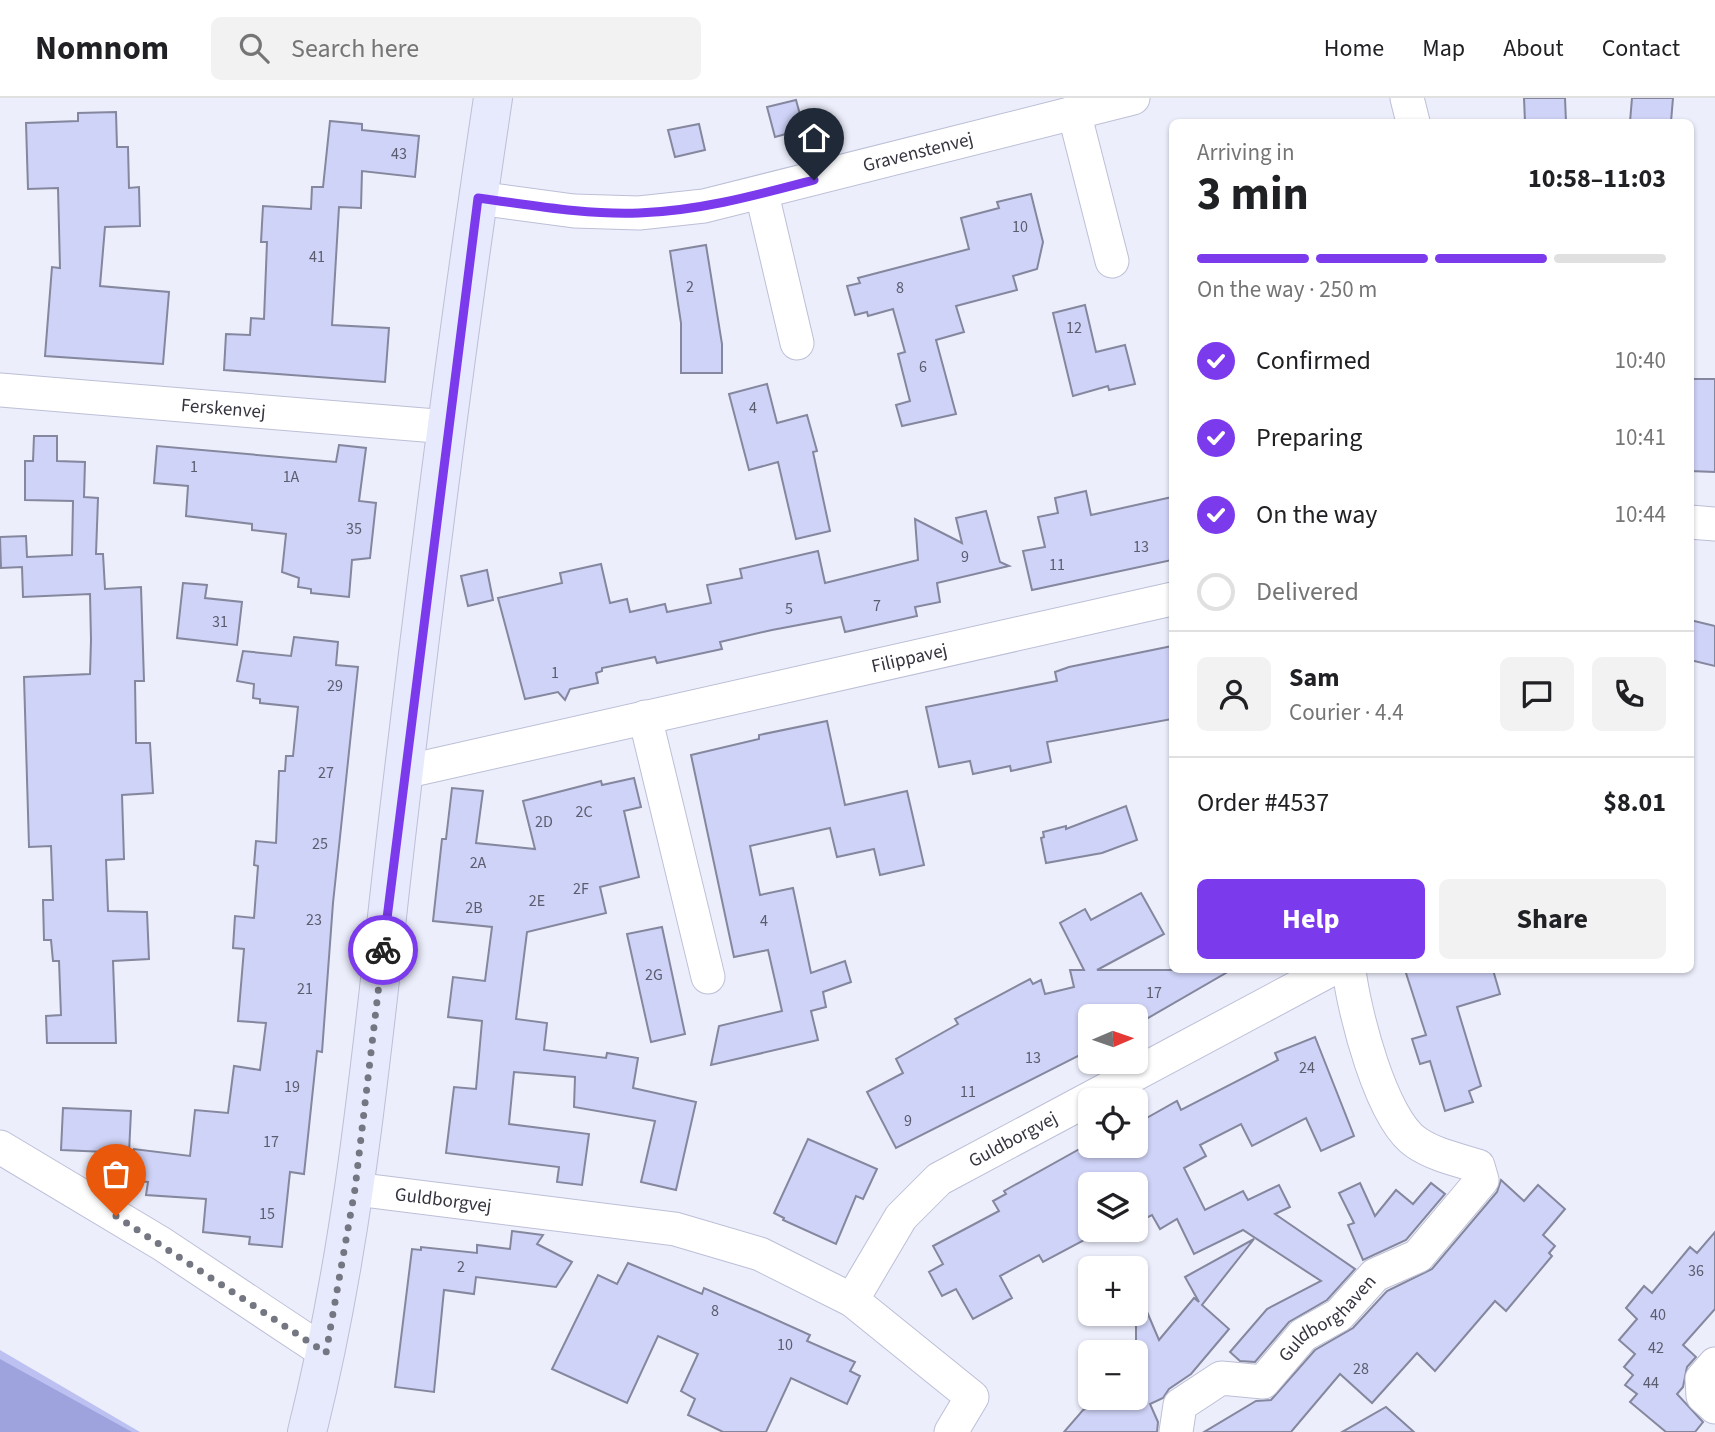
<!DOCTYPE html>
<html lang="en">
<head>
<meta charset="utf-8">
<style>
  :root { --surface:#fff; --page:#f2f2f2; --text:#202124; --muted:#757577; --line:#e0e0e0; --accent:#7c3aed }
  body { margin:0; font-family:"Source Sans 3",sans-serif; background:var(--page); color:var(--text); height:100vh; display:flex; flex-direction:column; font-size:26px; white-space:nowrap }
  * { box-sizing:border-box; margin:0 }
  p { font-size:23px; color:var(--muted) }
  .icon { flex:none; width:38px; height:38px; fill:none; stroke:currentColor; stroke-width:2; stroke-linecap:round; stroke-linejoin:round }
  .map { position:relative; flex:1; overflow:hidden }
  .drawer { position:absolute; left:1169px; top:21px; width:525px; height:854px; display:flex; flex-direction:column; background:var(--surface); border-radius:10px; box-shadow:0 2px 5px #0004 }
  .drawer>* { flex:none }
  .needle { width:46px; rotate:88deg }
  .buttons { position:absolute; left:1078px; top:906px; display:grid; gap:14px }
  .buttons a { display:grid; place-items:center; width:70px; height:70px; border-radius:10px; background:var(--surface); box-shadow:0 2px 5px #0004; font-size:35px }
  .pin { position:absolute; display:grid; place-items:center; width:60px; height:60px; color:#fff; margin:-72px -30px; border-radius:50% 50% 50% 0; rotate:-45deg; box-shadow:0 0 7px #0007 }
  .pin .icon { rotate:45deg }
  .courier { position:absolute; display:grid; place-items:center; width:70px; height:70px; margin:-35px; border:5px solid #7c3aed; border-radius:50%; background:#fff; color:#222; box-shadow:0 2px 9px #0007 }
  .summary em { font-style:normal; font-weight:700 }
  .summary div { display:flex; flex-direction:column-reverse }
  .summary { display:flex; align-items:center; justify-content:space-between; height:119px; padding:0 28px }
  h1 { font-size:46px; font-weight:700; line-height:52px }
  .bar { display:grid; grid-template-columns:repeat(4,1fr); gap:10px 7px; align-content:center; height:84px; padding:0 28px }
  .bar i { height:9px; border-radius:5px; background:var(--line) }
  .bar .selected { background:var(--accent) }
  .bar p { grid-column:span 4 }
  .line { display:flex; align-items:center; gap:18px; padding:0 28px; border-top:2px solid var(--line) }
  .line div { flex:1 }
  .round { display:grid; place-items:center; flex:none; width:74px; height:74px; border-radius:10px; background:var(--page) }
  ol { padding:0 28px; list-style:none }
  li { display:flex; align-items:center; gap:21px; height:77px }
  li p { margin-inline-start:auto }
  li .icon { padding:7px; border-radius:50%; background:var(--accent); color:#fff; stroke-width:4 }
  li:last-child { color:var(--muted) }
  li i { width:38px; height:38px; border:4px solid var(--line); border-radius:50% }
  .cta { display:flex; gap:14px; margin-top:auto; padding:14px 28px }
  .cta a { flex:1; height:80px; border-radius:10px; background:var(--accent); color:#fff; font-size:28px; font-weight:700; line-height:80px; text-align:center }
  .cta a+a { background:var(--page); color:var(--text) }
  header { display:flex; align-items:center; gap:42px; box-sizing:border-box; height:98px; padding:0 35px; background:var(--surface); border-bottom:2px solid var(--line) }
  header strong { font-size:33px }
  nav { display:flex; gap:38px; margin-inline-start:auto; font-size:24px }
  .search { width:490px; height:63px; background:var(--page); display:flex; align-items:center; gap:18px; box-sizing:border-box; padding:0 24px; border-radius:10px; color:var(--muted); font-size:26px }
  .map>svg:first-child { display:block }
  .green { fill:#bcc1f2 }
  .forest { fill:#9ea3dd }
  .building { fill:#cfd3f7; stroke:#84879d; stroke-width:2 }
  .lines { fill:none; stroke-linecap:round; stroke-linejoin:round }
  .street-casing { stroke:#bcbfd6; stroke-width:35 }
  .secondary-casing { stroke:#bcbfd6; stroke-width:40 }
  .street { stroke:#fff; stroke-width:33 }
  .secondary { stroke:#e7e9fd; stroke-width:38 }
  .done { stroke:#747681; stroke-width:7; stroke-dasharray:0 12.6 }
  .route { stroke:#7c3aed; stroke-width:9 }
  .labels { text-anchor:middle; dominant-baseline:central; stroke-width:7; stroke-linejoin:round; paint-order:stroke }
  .number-label { font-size:16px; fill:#5b5c6d }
  .street-label { font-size:19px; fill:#34353f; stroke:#eceefc }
</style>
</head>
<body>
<header>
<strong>Nomnom</strong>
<div class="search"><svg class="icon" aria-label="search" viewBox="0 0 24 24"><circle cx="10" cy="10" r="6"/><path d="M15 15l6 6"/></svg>Search here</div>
<nav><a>Home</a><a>Map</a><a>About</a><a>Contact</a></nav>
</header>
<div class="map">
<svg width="1715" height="1334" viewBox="0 0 1715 1334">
  <rect width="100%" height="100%" fill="#eceefc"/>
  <!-- green -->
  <polygon class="green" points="0,1252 140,1334 0,1334"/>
  <!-- forest -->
  <polygon class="forest" points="0,1261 132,1334 0,1334"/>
  <!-- building -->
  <g class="building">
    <polygon points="1524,0 1565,0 1566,24 1525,24"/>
    <polygon points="1632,0 1673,0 1671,24 1630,24"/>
    <polygon points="796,2 804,31 775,39 767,9"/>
    <polygon points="116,14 117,49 128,49 129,90 139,89 140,128 105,129 100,188 169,194 163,266 45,258 52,169 60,170 58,90 28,91 26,25 78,23 78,15"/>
    <polygon points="330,23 362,26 362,32 419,38 415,79 362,73 361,110 339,109 332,227 389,230 385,284 224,272 226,236 250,237 251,220 264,221 267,144 261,144 263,108 311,111 312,89 323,89"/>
    <polygon points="699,26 705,52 675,59 668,32"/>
    <polygon points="1031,96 1043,144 1037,171 1013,178 1017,192 956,208 964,234 936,242 956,316 902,328 896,307 910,303 898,256 905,254 893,211 868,218 867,214 855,217 847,188 860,185 858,180 969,151 961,120 999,110 997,104"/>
    <polygon points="706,147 722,246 722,275 681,275 681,225 670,153"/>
    <polygon points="1085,207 1096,254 1125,247 1135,286 1109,292 1108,288 1073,298 1053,215"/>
    <polygon points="1690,281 1715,281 1715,374 1690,373"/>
    <polygon points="767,286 777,325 807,317 817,353 813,354 830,433 796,441 778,364 749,372 729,296"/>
    <polygon points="34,338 57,338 57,363 85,364 84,399 98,400 96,456 103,456 105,491 141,489 144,583 135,583 136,645 150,645 153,695 122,697 124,761 106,762 108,813 147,814 149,861 113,863 116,945 47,945 46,918 61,917 59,863 53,863 51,842 44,842 43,802 53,802 51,748 29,749 24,579 90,576 91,542 90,496 23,499 22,469 1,470 0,439 26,438 27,459 72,457 73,403 25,402 25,363 33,363"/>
    <polygon points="339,347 366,350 359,403 376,405 370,460 352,462 349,499 311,495 311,491 298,489 299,480 282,474 286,436 252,432 252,426 186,418 188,388 154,385 157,348 336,364"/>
    <polygon points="1086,393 1091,417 1172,399 1172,462 1032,492 1023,453 1045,449 1038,419 1058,415 1055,400"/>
    <polygon points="986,413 1000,464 1009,468 937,485 940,504 915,509 917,518 845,534 841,519 772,532 720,544 722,551 657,565 655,559 602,570 602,573 596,575 598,585 570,591 565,602 558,594 525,601 498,500 562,485 560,475 601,466 610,505 627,501 630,514 665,506 667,514 711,505 707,487 742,480 740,471 818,453 825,485 918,462 915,421 962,445 956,420"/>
    <polygon points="487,472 493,502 468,508 461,478"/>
    <polygon points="183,485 207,487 205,500 242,504 237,547 177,540"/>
    <polygon points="1690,522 1715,528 1715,568 1690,562"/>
    <polygon points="294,539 338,544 336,567 358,569 333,805 322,954 317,953 304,1076 290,1074 282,1149 249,1146 250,1139 203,1134 206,1101 146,1097 148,1084 136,1083 136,1079 132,1079 134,1051 190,1058 195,1012 228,1015 234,968 260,972 266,925 238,923 244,851 233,850 235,818 254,820 258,768 254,767 256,743 276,745 279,673 285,673 286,658 293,658 298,609 260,605 260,601 253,600 254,586 237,583 243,553 291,558"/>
    <polygon points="1172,548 1172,621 1047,644 1051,664 1011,673 1010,668 973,676 970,663 939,669 926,609 1057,583 1055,574 1069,569"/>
    <polygon points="827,623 845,707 907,693 924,767 880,777 874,751 837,759 830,730 750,748 760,797 793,790 811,875 845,863 851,884 823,894 826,909 811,913 818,942 711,967 719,928 782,913 768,852 734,859 691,657 759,641 759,637"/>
    <polygon points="634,680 641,709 624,713 639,779 600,789 606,815 527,834 516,921 547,925 544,952 606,960 607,955 638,960 633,990 696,1004 676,1092 641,1084 655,1023 574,1009 575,979 514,974 509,1026 589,1036 582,1087 557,1084 559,1069 446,1055 454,989 476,991 482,923 448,919 453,879 485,883 492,829 433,823 442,741 446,741 452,690 483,693 476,745 535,751 523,703 601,683 602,687"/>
    <polygon points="1126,708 1137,742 1102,755 1046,765 1041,740 1044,739 1043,734 1066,728 1066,731"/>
    <polygon points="1141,795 1164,836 1097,872 1231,872 1136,927 1136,919 1090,919 1090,952 896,1050 867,994 903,975 896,961 958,926 955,921 1030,881 1033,886 1041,882 1045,896 1074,889 1070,872 1084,872 1060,825 1085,811 1091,822"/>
    <polygon points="662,829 685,936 651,944 627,836"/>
    <polygon points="1405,872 1493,872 1500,896 1457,909 1481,988 1469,993 1473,1004 1445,1013 1430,963 1420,966 1412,941 1426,937"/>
    <polygon points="1315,939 1354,1038 1321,1053 1306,1020 1252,1048 1241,1026 1200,1047 1206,1058 1184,1070 1205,1112 1243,1093 1248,1102 1279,1087 1290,1109 1275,1116 1355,1171 1327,1202 1289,1224 1255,1264 1240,1263 1230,1254 1267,1211 1321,1183 1243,1132 1194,1156 1177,1121 1160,1131 1152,1117 1136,1125 1136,1087 1090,1087 1090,1139 1043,1164 1039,1157 1000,1178 1012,1200 973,1221 956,1191 942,1198 929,1174 943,1166 933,1148 999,1113 993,1103 1006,1096 1004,1093 1085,1048 1136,1048 1136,1026 1177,1003 1181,1012 1278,962 1275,955"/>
    <polygon points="63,1010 131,1013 129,1055 61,1052"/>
    <polygon points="808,1041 877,1071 863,1101 856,1098 836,1146 783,1122 784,1120 774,1115"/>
    <polygon points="1501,1082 1524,1103 1538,1087 1565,1111 1543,1137 1555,1148 1549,1155 1552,1158 1506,1213 1495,1203 1435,1273 1417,1255 1372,1305 1340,1276 1291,1334 1204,1334 1256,1303 1271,1302 1315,1252 1353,1230 1387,1193 1432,1171 1497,1094"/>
    <polygon points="1360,1085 1375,1118 1396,1092 1413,1106 1431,1085 1445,1096 1406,1142 1363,1162 1348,1127 1354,1125 1339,1095"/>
    <polygon points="512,1133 543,1137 537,1146 572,1164 556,1189 476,1179 474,1196 444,1192 434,1294 395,1289 412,1151 421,1152 421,1149 477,1155 477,1147 510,1151"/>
    <polygon points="1715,1134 1715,1211 1683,1247 1696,1259 1687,1269 1683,1289 1677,1296 1703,1324 1695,1334 1666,1334 1630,1304 1637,1296 1625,1287 1633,1277 1624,1269 1635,1256 1619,1242 1637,1221 1626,1210 1644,1188 1652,1195 1690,1149 1697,1155"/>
    <polygon points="1254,1141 1202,1207 1229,1231 1191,1276 1169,1291 1163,1300 1150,1306 1158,1324 1157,1334 1064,1334 1083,1312 1108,1300 1136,1300 1136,1188 1159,1242 1194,1200 1199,1204 1185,1179"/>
    <polygon points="628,1165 702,1196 704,1190 759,1214 810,1237 807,1243 855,1264 850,1273 860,1278 847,1306 791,1280 766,1334 723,1334 688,1317 695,1301 681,1293 698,1256 658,1238 627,1305 552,1271 598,1177 617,1186"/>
    <polygon points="1386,1309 1414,1334 1342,1334"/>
  </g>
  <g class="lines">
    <!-- street casing -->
    <g class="street-casing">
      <g id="street">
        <polyline points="1407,0 1413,24"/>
        <polyline points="1074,14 1112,163"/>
        <polyline points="762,96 797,245"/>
        <path id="s1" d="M478 100 574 113 639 115 704 108 1133 0"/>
        <path id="s2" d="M0 292 448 329"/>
        <polyline points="1690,424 1715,426"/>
        <polyline points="645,619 708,879"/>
        <path id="s3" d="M404 674 1172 501"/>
        <polyline points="0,1049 162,1146 326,1255"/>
        <path id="s4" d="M355 1091 675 1131 760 1156 852 1202 972 1299 951 1334"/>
        <path id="s5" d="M852 1202 901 1119 939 1081 1330 872"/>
        <polyline points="1715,1266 1702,1281 1703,1298 1715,1309"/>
        <path id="s6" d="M1176 1334 1180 1307 1221 1280 1263 1284 1303 1237 1339 1217 1375 1177 1418 1158 1482 1082 1478 1068C1458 1062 1435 1057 1417 1045 1381 1022 1354 913 1349 872"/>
      </g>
    </g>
    <!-- secondary casing -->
    <g class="secondary-casing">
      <path id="secondary" d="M307 1334C356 1139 373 938 396 739 425 492 456 245 493 0"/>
    </g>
    <!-- street -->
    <use href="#street" class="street"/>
    <!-- secondary -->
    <use href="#secondary" class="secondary"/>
  </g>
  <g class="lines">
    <!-- done -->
    <polyline class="done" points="116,1118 326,1255 355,1091 383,852"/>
    <!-- route -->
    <path class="route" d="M383 852 478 100C531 107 585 117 639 115 699 113 757 97 814 82"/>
  </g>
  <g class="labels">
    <!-- number labels -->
    <g class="number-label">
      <text x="399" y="56">43</text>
      <text x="1020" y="129">10</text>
      <text x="317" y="159">41</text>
      <text x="690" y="189">2</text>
      <text x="900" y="190">8</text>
      <text x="1074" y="230">12</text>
      <text x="923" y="269">6</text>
      <text x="753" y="310">4</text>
      <text x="194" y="369">1</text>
      <text x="291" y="379">1A</text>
      <text x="354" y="431">35</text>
      <text x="1141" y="449">13</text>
      <text x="965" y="459">9</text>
      <text x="1057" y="467">11</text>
      <text x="877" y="508">7</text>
      <text x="789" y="511">5</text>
      <text x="220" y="524">31</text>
      <text x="555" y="575">1</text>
      <text x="335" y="588">29</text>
      <text x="326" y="675">27</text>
      <text x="584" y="714">2C</text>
      <text x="544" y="724">2D</text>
      <text x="320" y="746">25</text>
      <text x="478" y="765">2A</text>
      <text x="581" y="791">2F</text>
      <text x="537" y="803">2E</text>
      <text x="474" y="810">2B</text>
      <text x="314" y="822">23</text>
      <text x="764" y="823">4</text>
      <text x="654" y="877">2G</text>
      <text x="305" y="891">21</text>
      <text x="1154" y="895">17</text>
      <text x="1033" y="960">13</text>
      <text x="1307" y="970">24</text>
      <text x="292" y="989">19</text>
      <text x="968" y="994">11</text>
      <text x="908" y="1023">9</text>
      <text x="271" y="1044">17</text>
      <text x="267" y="1116">15</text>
      <text x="461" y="1169">2</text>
      <text x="1696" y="1173">36</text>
      <text x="715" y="1213">8</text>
      <text x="1658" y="1217">40</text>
      <text x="785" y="1247">10</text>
      <text x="1656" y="1250">42</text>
      <text x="1361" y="1271">28</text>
      <text x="1651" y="1285">44</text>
    </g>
    <!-- street labels -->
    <g class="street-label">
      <text stroke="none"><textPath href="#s1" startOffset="448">Gravenstenvej</textPath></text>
      <text stroke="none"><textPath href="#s2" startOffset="224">Ferskenvej</textPath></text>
      <text stroke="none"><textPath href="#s3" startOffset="518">Filippavej</textPath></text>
      <text stroke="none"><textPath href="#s5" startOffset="234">Guldborgvej</textPath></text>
      <text stroke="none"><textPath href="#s4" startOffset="89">Guldborgvej</textPath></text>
      <text stroke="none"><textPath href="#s6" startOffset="210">Guldborghaven</textPath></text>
    </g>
  </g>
</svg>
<div class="buttons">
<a><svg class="needle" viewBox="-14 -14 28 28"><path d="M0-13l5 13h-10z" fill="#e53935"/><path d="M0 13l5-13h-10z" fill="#757577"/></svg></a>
<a><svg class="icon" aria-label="locate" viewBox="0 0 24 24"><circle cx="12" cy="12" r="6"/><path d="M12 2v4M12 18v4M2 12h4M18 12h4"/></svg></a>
<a><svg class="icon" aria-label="layers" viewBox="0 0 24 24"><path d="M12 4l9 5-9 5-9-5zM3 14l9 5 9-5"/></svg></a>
<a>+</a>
<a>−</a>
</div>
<div class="pin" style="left:116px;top:1118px;background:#ea580c"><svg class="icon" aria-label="bag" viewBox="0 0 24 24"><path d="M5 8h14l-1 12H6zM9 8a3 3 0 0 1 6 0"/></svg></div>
<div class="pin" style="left:814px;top:82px;background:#1f2937"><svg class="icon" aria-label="home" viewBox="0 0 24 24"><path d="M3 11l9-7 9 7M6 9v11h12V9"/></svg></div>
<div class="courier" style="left:383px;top:852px"><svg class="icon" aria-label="bike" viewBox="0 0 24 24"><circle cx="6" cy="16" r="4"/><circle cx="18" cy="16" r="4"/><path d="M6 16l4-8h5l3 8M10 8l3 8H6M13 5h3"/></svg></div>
<section class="drawer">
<div class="summary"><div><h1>3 min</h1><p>Arriving in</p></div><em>10:58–11:03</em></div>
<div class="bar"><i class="selected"></i><i class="selected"></i><i class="selected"></i><i></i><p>On the way · 250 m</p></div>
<ol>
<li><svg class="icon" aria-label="check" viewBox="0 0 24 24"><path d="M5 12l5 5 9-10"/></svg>Confirmed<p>10:40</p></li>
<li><svg class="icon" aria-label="check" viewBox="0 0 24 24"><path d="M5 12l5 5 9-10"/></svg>Preparing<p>10:41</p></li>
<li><svg class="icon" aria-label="check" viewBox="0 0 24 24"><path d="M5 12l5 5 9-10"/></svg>On the way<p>10:44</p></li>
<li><i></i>Delivered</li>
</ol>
<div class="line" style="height:126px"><a class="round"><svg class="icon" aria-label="person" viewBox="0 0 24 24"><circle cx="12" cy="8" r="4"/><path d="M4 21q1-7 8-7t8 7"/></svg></a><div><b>Sam</b><p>Courier · 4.4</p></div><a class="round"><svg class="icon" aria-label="chat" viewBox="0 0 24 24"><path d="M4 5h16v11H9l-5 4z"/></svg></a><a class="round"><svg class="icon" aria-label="phone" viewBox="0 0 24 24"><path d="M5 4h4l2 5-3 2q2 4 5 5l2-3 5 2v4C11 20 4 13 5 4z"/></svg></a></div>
<div class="line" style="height:91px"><div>Order #4537</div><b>$8.01</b></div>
<div class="cta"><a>Help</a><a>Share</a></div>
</section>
</div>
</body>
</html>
